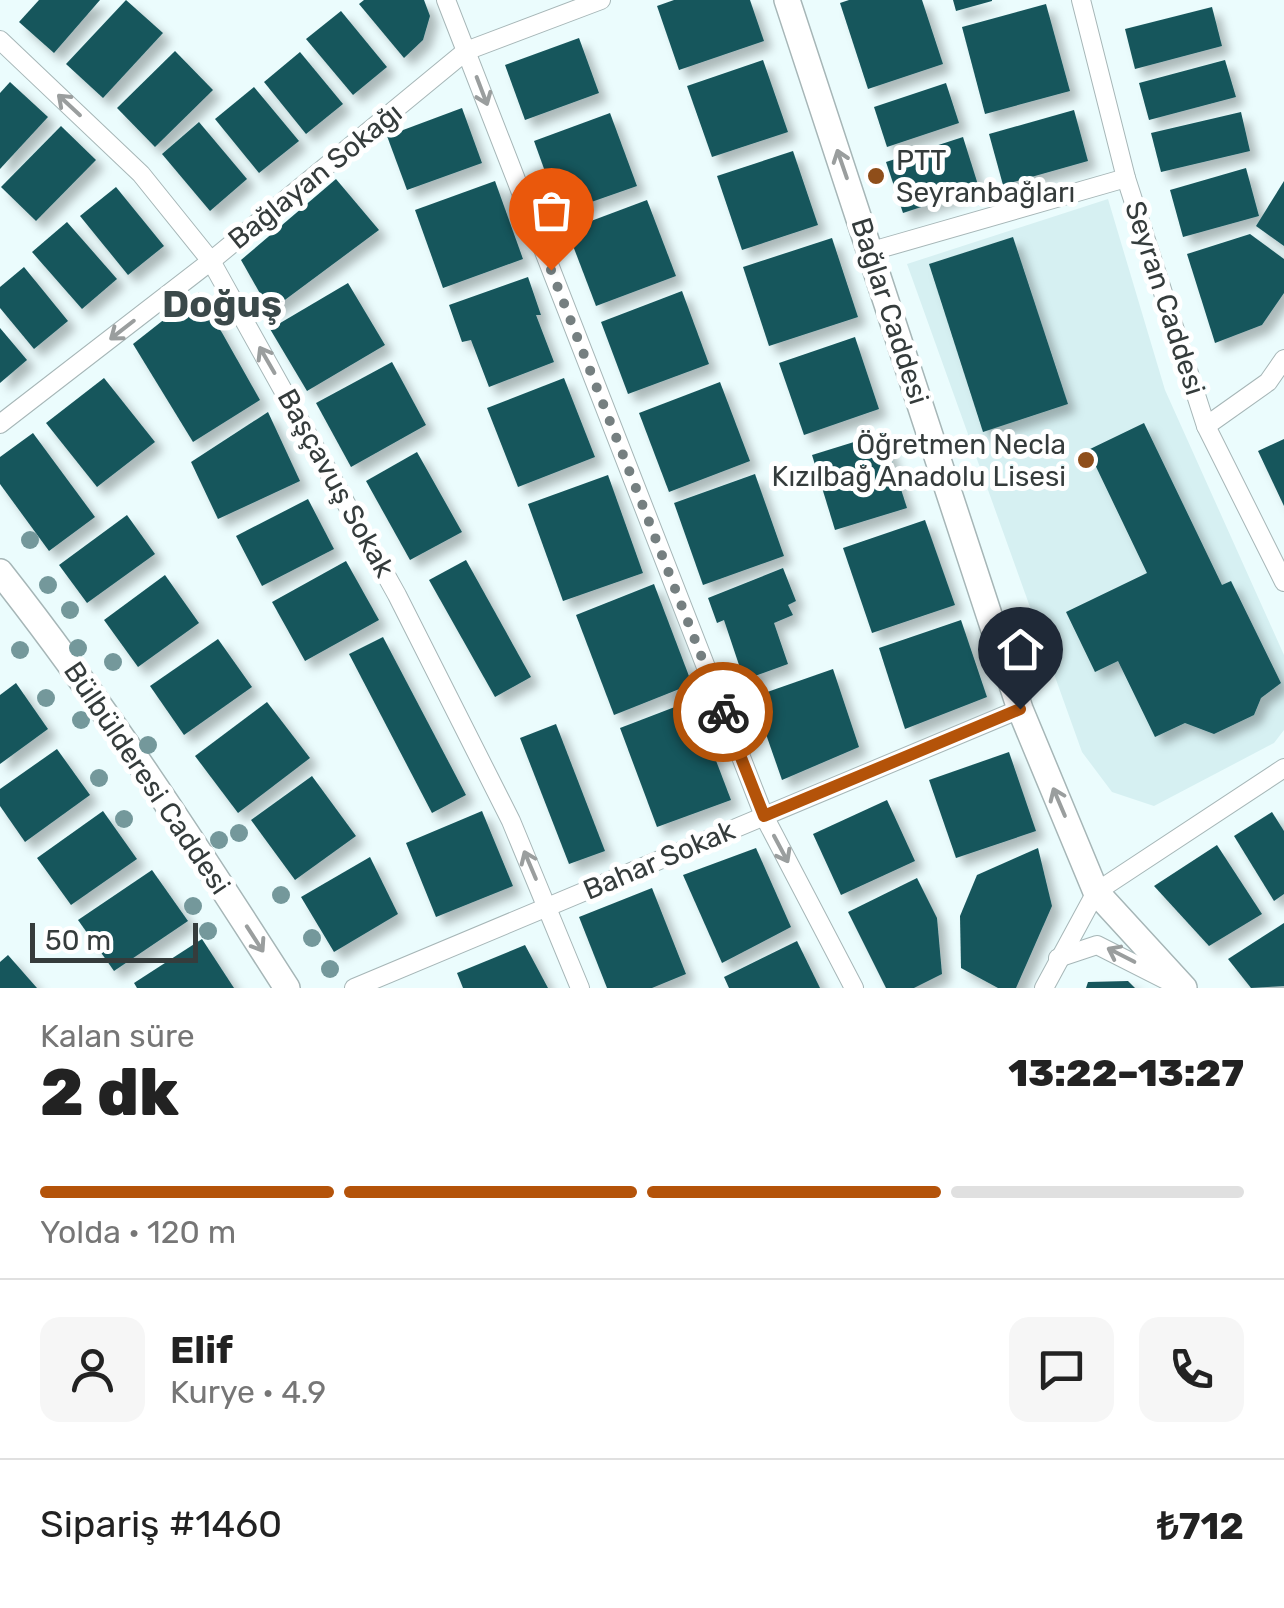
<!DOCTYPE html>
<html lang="tr">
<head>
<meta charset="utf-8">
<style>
  :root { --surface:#fff; --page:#f6f6f6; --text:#222; --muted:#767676; --line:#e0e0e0; --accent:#b45309 }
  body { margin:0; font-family:Rubik,sans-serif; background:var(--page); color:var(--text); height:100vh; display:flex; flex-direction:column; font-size:38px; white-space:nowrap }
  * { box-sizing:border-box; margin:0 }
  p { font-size:32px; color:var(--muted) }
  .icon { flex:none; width:55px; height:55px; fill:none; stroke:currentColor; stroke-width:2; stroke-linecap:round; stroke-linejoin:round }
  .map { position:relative; height:988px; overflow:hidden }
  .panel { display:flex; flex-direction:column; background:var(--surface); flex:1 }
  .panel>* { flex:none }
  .scale { position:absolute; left:30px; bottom:25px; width:168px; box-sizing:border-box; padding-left:10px; border:5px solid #353c3c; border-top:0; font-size:28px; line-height:35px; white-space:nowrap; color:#353c3c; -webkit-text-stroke:8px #fff; paint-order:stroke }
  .pin { position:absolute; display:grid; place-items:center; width:85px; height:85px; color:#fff; margin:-102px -42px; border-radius:50% 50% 50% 0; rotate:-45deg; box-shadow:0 0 10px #0007 }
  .pin .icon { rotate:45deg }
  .courier { position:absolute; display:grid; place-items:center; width:100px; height:100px; margin:-50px; border:8px solid #b45309; border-radius:50%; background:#fff; color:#222; box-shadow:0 2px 12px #0007 }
  .headline em { font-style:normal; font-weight:800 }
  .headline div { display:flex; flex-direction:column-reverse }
  .headline { display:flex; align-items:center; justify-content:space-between; height:170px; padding:0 40px }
  h1 { font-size:65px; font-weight:800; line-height:75px }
  .bar { display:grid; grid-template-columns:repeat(4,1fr); gap:15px 10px; align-content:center; height:120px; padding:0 40px }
  .bar i { height:12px; border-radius:8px; background:var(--line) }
  .bar .selected { background:var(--accent) }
  .bar p { grid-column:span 4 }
  .line { display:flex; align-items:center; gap:25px; padding:0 40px; border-top:2px solid var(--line) }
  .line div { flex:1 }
  .round { display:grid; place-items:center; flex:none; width:105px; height:105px; border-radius:20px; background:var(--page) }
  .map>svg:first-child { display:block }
  .built { fill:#d6f0f2 }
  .building { fill:#17565c; filter:url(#shadow) }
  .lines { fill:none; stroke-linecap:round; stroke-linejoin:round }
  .street-casing { stroke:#a6b6b7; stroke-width:20 }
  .secondary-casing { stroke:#a6b6b7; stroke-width:28 }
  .street { stroke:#fff; stroke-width:18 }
  .secondary { stroke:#fff; stroke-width:25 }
  .tree { fill:#74989b }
  .oneway { stroke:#9a9e9e }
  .done { stroke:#757f80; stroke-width:10; stroke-dasharray:0 18 }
  .route { stroke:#b45309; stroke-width:12 }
  .poi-dot { fill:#8f4e1a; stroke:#fff; stroke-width:4 }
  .labels { text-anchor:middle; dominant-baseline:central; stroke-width:10; stroke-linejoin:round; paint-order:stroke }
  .poi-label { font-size:28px; fill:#353c3c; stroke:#fff; text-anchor:start }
  .street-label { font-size:28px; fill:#353c3c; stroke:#fff }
  .district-label { font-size:38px; font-weight:bold; fill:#3b494a; stroke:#fff }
</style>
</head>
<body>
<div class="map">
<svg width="1284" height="988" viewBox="0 0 1284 988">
  <defs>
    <filter id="shadow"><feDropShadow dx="8" dy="8" stdDeviation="5" flood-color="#0004"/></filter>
  </defs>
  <rect width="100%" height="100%" fill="#ebfcfd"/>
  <!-- built -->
  <polygon class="built" points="1108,199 1165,390 1284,655 1284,730 1274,743 1154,806 1112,792 1082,752 907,264"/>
  <!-- building -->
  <g class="building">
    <polygon points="39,0 100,0 54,53 19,22"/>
    <polygon points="126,0 163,33 103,98 66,64"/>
    <polygon points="364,0 424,0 430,16 423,40 404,58 359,4"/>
    <polygon points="674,0 750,0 764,41 679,70 657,6"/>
    <polygon points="849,0 922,0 943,64 868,89 840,3"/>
    <polygon points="953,0 992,0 992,1 956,11"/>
    <polygon points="1046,4 1070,91 985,114 962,27"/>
    <polygon points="1212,7 1222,46 1135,69 1125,29"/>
    <polygon points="341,11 387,67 353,95 306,39"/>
    <polygon points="579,38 599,93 525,120 505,65"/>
    <polygon points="175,51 213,90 155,147 117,108"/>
    <polygon points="300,52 343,104 306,134 264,82"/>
    <polygon points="763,60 788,132 712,157 687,86"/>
    <polygon points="1225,60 1236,97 1149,120 1139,83"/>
    <polygon points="10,82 48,117 0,169 0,93"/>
    <polygon points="946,83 959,123 887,147 874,107"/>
    <polygon points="254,87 299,141 259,173 215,119"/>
    <polygon points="462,108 482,163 407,190 387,136"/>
    <polygon points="1074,110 1088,161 1003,185 989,134"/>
    <polygon points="1241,112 1250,151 1161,172 1151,133"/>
    <polygon points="610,113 637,186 560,213 534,141"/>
    <polygon points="199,122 247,179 210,211 162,154"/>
    <polygon points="61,126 96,160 36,221 1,187"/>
    <polygon points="963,137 979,188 903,213 886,162"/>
    <polygon points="793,151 818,225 742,250 717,176"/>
    <polygon points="1246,168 1259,216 1183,237 1170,190"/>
    <polygon points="336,179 379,230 270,311 241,260"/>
    <polygon points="495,181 523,259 443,288 415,210"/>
    <polygon points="1284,181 1284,246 1256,226"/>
    <polygon points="116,187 164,246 128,275 80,216"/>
    <polygon points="647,200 676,276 596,306 567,230"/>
    <polygon points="67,222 117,279 82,309 32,252"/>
    <polygon points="1250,234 1284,259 1284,293 1262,325 1215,343 1187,254"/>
    <polygon points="1013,237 1068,404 983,432 929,264"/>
    <polygon points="832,238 858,317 769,346 743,267"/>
    <polygon points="24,267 68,321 34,349 0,308 0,287"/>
    <polygon points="528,277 541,315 536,315 554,362 489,387 471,340 462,342 449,305"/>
    <polygon points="348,283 385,345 307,391 270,329"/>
    <polygon points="682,291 709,364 628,394 601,322"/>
    <polygon points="199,292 260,400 193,442 133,344"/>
    <polygon points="0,328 27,360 0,383"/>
    <polygon points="855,337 879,409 804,435 779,363"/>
    <polygon points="392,362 426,425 351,467 316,403"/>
    <polygon points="104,378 155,442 97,487 46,423"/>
    <polygon points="564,378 595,457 518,487 487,408"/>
    <polygon points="720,382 750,461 669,492 639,413"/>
    <polygon points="268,412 300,481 218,519 191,462"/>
    <polygon points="1144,423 1222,585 1231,581 1281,683 1261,698 1254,715 1214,734 1185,723 1155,737 1118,661 1095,672 1066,612 1147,573 1088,450"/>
    <polygon points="33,433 95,517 49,551 0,484 0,457"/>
    <polygon points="883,433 907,508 835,530 812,455"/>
    <polygon points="1284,439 1284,506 1258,451"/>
    <polygon points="417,452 462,532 410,560 366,481"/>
    <polygon points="755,474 784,556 703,585 674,503"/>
    <polygon points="608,475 643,573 563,601 528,504"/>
    <polygon points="308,499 334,549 262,586 236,536"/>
    <polygon points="127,515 155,554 87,603 59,565"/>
    <polygon points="925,520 955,605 872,633 843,548"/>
    <polygon points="466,560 531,677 495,697 429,580"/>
    <polygon points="346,561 379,620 305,661 272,602"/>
    <polygon points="783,568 796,601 788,605 793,615 774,623 788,664 744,680 724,620 717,623 708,598"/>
    <polygon points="165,575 199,623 138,667 104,620"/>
    <polygon points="654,584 692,684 614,715 576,615"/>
    <polygon points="961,620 987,697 905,729 879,648"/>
    <polygon points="383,637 466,795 432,813 349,654"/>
    <polygon points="218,639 252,687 184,735 150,686"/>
    <polygon points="833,669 859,747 782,780 753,697"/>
    <polygon points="16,683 48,729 0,764 0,695"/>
    <polygon points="693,700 731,800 657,827 620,728"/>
    <polygon points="267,702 310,758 238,813 195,756"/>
    <polygon points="556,724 605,851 569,864 520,738"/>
    <polygon points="57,749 90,795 25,842 0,806 0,789"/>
    <polygon points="1009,752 1036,831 956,858 929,780"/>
    <polygon points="312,776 356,836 295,880 251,820"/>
    <polygon points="887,800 915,861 841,895 813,834"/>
    <polygon points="103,811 137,859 71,905 37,858"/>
    <polygon points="482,811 513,886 436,917 406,843"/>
    <polygon points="1272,812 1284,831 1284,894 1274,901 1234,836"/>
    <polygon points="1217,845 1262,914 1209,946 1154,886"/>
    <polygon points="756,848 791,927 722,963 683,875"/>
    <polygon points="1038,848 1052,906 1016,988 998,988 961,968 960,916 977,875"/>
    <polygon points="370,857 398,914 334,952 301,897"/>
    <polygon points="152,870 188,921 114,971 78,920"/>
    <polygon points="917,878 937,918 942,974 914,988 886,988 848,912"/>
    <polygon points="652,888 686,974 652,988 607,988 579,917"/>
    <polygon points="1284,923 1284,986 1251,988 1228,959"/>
    <polygon points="202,939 234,988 137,988 134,983"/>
    <polygon points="797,941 820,988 729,988 724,977"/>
    <polygon points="525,945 548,988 463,988 457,973"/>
    <polygon points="8,955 37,988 0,988 0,962"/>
    <polygon points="1128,981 1135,988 1086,988 1088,982"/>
  </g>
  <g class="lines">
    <!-- street casing -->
    <g class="street-casing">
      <g id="street">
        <polyline points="446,0 764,816 854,988"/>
        <polyline points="1081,0 1126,178 1206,426 1284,582"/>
        <polyline points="0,40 141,174 211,261 397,595 511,821 580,988"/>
        <polyline points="872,251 1126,178"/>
        <polyline points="0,424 211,261 466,51 601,0"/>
        <polyline points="1206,426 1268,382 1284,359"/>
        <polyline points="1058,958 1097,945 1170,982"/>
        <polyline points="354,988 1020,709"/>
        <polyline points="1044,988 1096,892 1284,768"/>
      </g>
    </g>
    <!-- secondary casing -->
    <g class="secondary-casing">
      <g id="secondary">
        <polyline points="787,0 1020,709 1096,892 1184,988"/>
        <path d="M0 572C104 704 196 846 287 988"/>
      </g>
    </g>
    <!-- street -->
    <use href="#street" class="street"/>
    <!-- secondary -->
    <use href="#secondary" class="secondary"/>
  </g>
  <!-- trees -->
  <g class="tree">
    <circle cx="30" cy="540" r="9"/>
    <circle cx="48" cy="585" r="9"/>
    <circle cx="70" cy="610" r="9"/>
    <circle cx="78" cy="648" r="9"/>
    <circle cx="20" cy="650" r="9"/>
    <circle cx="113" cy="662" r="9"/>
    <circle cx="46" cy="698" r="9"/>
    <circle cx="81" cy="720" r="9"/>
    <circle cx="148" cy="745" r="9"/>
    <circle cx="99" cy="778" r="9"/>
    <circle cx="124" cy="819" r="9"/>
    <circle cx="239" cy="833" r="9"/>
    <circle cx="219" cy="840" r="9"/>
    <circle cx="281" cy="895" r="9"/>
    <circle cx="193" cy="906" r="9"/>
    <circle cx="208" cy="931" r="9"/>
    <circle cx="312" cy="938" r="9"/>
    <circle cx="330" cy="969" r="9"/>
  </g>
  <!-- one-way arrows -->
  <defs><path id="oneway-shaft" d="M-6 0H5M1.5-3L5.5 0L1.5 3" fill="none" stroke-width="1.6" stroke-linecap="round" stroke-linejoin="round" transform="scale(2.5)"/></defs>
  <g class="oneway">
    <use href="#oneway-shaft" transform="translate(482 91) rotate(69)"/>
    <use href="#oneway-shaft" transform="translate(69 105) rotate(-137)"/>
    <use href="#oneway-shaft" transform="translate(842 164) rotate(-109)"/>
    <use href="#oneway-shaft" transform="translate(122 330) rotate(142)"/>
    <use href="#oneway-shaft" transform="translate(267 360) rotate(-120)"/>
    <use href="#oneway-shaft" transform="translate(1059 802) rotate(-113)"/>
    <use href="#oneway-shaft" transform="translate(781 849) rotate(62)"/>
    <use href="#oneway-shaft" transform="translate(530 865) rotate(-113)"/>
    <use href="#oneway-shaft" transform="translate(255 939) rotate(57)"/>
    <use href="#oneway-shaft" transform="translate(1121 955) rotate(-153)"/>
  </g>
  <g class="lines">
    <!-- done -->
    <polyline class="done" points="551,270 723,712"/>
    <!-- route -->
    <polyline class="route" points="723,712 764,816 1020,709"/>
  </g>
  <!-- markers -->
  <g class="poi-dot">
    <circle cx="876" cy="176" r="10"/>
    <circle cx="1086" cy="460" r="10"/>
  </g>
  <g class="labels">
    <!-- poi labels -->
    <g class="poi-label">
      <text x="896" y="160">PTT<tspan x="896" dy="32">Seyranbağları</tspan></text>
      <text x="1066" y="444" text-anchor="end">Öğretmen Necla<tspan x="1066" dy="32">Kızılbağ Anadolu Lisesi</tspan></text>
    </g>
    <!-- street labels -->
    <g class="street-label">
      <text transform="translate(315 176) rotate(-39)">Bağlayan Sokağı</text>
      <text transform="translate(1165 298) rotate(72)">Seyran Caddesi</text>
      <text transform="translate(890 311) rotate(72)">Bağlar Caddesi</text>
      <text transform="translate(336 483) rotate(61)">Başçavuş Sokak</text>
      <text transform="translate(147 778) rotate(56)">Bülbülderesi Caddesi</text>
      <text transform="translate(659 860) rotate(-23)">Bahar Sokak</text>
    </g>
    <!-- district labels -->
    <g class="district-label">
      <text x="222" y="304">Doğuş</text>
    </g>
  </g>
</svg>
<div class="scale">50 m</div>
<div class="pin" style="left:551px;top:270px;background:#ea580c"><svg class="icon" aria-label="bag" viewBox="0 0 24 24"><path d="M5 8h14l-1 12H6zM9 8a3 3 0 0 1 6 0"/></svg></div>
<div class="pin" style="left:1020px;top:709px;background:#1f2937"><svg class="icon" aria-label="home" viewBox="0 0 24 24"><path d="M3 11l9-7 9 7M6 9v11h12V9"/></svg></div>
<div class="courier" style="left:723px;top:712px"><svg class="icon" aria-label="bike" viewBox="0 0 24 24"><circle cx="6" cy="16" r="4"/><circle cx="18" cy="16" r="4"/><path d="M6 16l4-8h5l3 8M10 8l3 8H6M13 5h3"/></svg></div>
</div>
<section class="panel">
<div class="headline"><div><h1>2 dk</h1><p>Kalan süre</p></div><em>13:22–13:27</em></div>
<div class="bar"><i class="selected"></i><i class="selected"></i><i class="selected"></i><i></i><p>Yolda · 120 m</p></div>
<div class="line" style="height:180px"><a class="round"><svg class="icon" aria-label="person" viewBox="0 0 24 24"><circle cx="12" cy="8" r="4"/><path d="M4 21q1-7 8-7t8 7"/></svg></a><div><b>Elif</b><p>Kurye · 4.9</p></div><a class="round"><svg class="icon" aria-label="chat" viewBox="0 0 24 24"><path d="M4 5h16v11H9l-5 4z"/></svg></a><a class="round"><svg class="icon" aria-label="phone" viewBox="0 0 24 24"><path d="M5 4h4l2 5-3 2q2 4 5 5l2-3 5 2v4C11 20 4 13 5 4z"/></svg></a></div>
<div class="line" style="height:130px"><div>Sipariş #1460</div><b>₺712</b></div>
</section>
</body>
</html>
